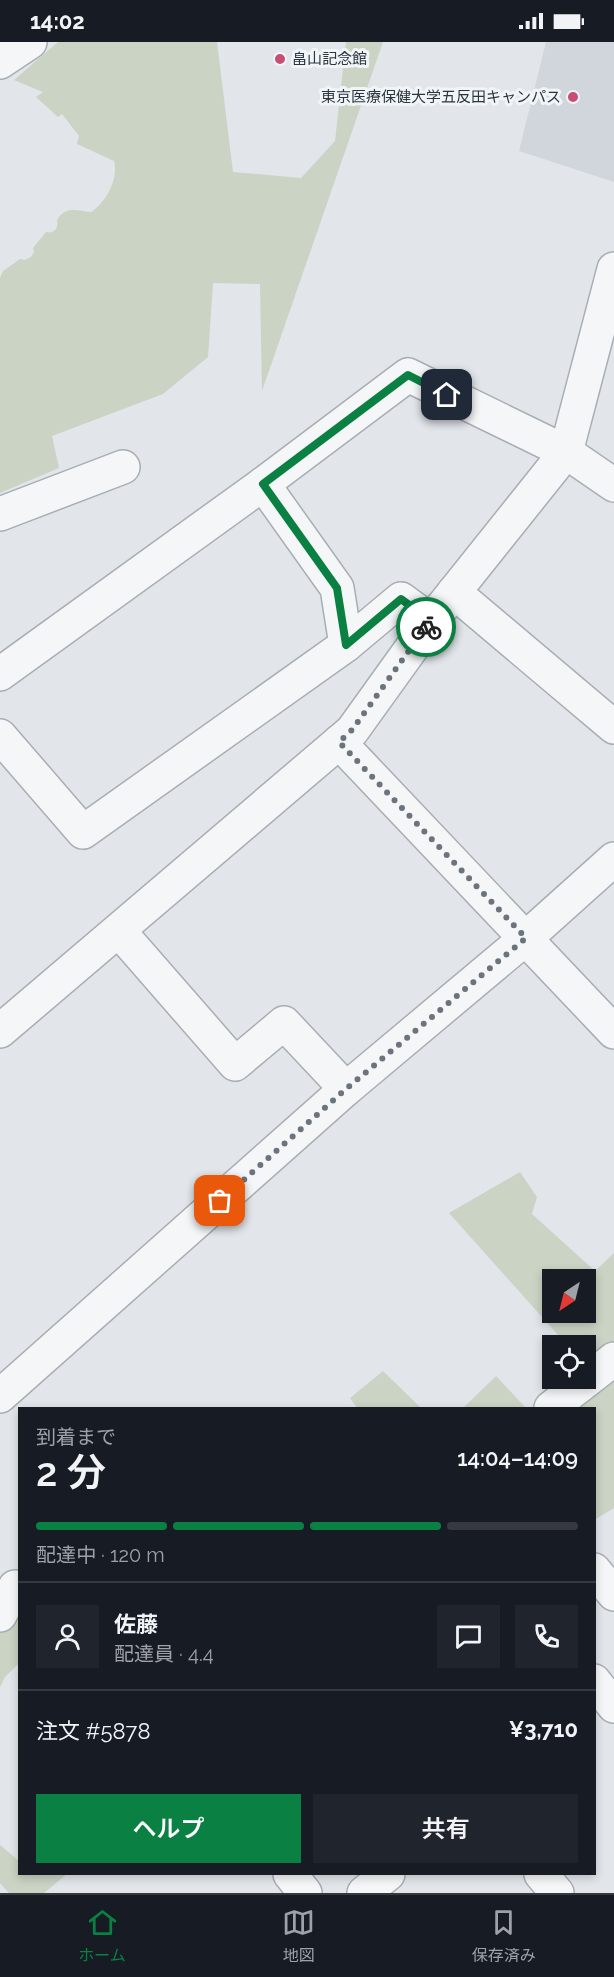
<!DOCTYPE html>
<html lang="ja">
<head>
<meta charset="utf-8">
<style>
  :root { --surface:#171b24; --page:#20242c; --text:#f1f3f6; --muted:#9ea1a6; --line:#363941; --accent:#0b8043 }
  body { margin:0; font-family:Raleway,"Noto Sans JP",sans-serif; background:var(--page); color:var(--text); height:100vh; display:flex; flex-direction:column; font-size:22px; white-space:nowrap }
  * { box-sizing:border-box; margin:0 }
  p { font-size:20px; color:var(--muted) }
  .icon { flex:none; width:33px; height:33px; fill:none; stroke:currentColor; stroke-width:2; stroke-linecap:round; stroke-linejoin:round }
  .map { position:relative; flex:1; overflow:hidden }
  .panel { position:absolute; left:18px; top:1365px; width:578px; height:468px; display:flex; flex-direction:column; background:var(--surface); border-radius:0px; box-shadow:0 3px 9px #0003 }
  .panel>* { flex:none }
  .needle { width:39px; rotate:215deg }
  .tools { position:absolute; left:542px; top:1227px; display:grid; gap:12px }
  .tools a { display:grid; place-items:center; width:54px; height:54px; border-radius:0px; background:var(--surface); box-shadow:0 3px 9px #0003; font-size:30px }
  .pin { position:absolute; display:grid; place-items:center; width:51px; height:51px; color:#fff; margin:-26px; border-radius:12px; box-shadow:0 3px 9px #0006 }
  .courier { position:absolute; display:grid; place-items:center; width:60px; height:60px; margin:-30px; border:4px solid #0b8043; border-radius:50%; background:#fff; color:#222; box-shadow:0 2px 8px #0007 }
  .headline em { font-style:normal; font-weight:600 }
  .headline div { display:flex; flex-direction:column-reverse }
  .headline { display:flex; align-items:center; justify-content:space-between; height:102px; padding:0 18px }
  h1 { font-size:39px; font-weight:600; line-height:45px }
  .bar { display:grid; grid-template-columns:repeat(4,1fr); gap:9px 6px; align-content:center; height:72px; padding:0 18px }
  .bar i { height:8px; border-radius:4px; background:var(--line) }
  .bar .active { background:var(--accent) }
  .bar p { grid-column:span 4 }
  .line { display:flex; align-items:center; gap:15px; padding:0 18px; border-top:2px solid var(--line) }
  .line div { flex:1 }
  .round { display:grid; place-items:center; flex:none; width:63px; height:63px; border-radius:0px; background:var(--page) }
  .primary-button { display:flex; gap:12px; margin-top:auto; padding:12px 18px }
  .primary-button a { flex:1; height:69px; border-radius:0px; background:var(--accent); color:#fff; font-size:24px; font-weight:600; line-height:69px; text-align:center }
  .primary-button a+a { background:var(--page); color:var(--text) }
  .status { display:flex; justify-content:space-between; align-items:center; height:42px; padding:0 30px; background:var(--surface); direction:ltr }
  .status svg { height:16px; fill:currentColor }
  .dock { display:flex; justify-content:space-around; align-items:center; height:84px; border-top:2px solid var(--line); background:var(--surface); font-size:16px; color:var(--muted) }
  .dock a { display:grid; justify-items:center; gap:3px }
  .dock .active { color:var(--accent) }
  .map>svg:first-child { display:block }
  .built { fill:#d0d6dc }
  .green { fill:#cad3c4; fill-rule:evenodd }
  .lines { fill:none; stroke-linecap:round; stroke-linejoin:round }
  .minor-casing { stroke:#a7aeb4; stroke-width:36 }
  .minor { stroke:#f5f6f8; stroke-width:33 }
  .done { stroke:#6b747c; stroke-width:6; stroke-dasharray:0 10.8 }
  .route { stroke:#0b8043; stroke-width:8 }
  .poi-dot { fill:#c84e73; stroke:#f2f5f7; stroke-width:2 }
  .labels { text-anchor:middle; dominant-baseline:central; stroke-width:6; stroke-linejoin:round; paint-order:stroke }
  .poi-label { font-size:15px; fill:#2b3641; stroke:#f2f5f7; text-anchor:start }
</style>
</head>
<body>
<div class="status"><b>14:02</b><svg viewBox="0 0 49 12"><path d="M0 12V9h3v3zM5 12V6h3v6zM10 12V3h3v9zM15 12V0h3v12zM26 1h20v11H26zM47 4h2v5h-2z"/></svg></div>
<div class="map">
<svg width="614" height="1851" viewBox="0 0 614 1851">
  <rect width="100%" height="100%" fill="#e2e6ea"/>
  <!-- built -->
  <polygon class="built" points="546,0 614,0 614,140 519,109"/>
  <!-- green -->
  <g class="green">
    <path d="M58 0H217L233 130 301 136 335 99 346 0H383L262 349 260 242 213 241 208 315 163 352 52 394 59 426 0 451V236L3 229 20 217 25 218 31 215 34 210 33 206 46 190C54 192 59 186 57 178 66 163 77 169 91 170 106 161 119 136 114 119L77 102 79 94 62 72 58 75 36 55 43 50 14 38Z"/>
    <path d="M520 1130 537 1155 532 1172 595 1229 614 1211V1306L585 1324V1304L567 1303 449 1171ZM552 1238H585V1270H552Z"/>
    <polygon points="383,1329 421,1366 357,1366 350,1356"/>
    <polygon points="496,1334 526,1366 463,1366"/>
    <polygon points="614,1337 614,1466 594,1478 594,1366 576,1366"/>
    <polygon points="19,1566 19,1621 5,1635 0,1645 0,1586"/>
    <polygon points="0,1803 19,1819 20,1832 67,1832 44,1851 9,1851 0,1841"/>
  </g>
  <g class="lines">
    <!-- minor casing -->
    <g class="minor-casing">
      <g id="minor">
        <polyline points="0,20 30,0"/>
        <polyline points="263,442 337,546 346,603"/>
        <polyline points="0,472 123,425"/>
        <polyline points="454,550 614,685"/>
        <polyline points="0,632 263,442 408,333 566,410 614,443"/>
        <polyline points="0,694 83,790 346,603 401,557 431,579"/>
        <polyline points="339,700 614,990"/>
        <polyline points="119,889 235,1022 284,981 346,1047"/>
        <polyline points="0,989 352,689 431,579 566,410 614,227"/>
        <polyline points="0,1354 346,1047 526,896 614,817"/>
        <polyline points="551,1366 614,1317"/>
        <polyline points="594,1528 614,1552"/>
        <polyline points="0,1573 15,1545"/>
        <polyline points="594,1639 614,1664"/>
        <polyline points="290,1832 305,1851"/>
        <polyline points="541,1832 557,1851"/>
        <polyline points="364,1851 388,1832"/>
      </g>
    </g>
    <!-- minor -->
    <use href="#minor" class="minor"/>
  </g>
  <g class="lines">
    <!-- done -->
    <polyline class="done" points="220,1159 346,1047 526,896 339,700 352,688 426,585"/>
    <!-- route -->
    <polyline class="route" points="426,585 431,579 401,557 346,603 337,546 263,442 408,333 447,353"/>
  </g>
  <!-- markers -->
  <g class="poi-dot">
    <circle cx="280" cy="17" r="6"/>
    <circle cx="573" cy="55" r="6"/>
  </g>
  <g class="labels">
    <!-- poi labels -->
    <g class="poi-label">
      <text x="292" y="17">畠山記念館</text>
      <text x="561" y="55" text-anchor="end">東京医療保健大学五反田キャンパス</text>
    </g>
  </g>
</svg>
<div class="tools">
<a><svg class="needle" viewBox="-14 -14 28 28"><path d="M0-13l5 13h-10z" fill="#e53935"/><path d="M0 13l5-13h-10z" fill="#9ea1a6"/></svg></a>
<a><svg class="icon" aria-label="locate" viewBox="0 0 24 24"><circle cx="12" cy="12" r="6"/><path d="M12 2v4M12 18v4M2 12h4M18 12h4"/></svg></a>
</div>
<div class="pin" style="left:220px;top:1159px;background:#ea580c"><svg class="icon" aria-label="bag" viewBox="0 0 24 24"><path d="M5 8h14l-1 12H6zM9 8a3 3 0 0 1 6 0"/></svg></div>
<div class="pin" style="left:447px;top:353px;background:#1f2937"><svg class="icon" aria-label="home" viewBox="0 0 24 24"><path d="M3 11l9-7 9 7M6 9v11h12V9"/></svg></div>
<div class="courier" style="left:426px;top:585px"><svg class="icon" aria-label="bike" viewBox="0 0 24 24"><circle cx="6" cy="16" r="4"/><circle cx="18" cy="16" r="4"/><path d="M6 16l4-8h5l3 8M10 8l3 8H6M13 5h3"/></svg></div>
<section class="panel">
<div class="headline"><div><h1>2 分</h1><p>到着まで</p></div><em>14:04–14:09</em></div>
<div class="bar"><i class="active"></i><i class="active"></i><i class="active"></i><i></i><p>配達中 · 120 m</p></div>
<div class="line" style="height:108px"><a class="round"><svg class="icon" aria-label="person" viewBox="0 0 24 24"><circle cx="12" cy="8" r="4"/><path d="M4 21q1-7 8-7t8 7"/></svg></a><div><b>佐藤</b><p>配達員 · 4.4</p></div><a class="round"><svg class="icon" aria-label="chat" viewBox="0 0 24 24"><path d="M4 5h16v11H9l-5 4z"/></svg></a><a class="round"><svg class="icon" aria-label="phone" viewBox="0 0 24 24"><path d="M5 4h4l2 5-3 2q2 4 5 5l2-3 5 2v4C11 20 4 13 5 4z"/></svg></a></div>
<div class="line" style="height:78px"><div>注文 #5878</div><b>¥3,710</b></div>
<div class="primary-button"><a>ヘルプ</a><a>共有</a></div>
</section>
</div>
<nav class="dock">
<a class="active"><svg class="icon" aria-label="home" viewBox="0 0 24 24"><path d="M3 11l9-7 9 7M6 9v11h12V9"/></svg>ホーム</a>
<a><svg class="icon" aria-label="map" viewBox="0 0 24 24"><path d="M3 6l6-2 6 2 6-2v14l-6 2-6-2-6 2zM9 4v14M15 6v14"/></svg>地図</a>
<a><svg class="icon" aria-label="saved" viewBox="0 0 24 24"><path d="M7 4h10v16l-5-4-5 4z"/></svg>保存済み</a>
</nav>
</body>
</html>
